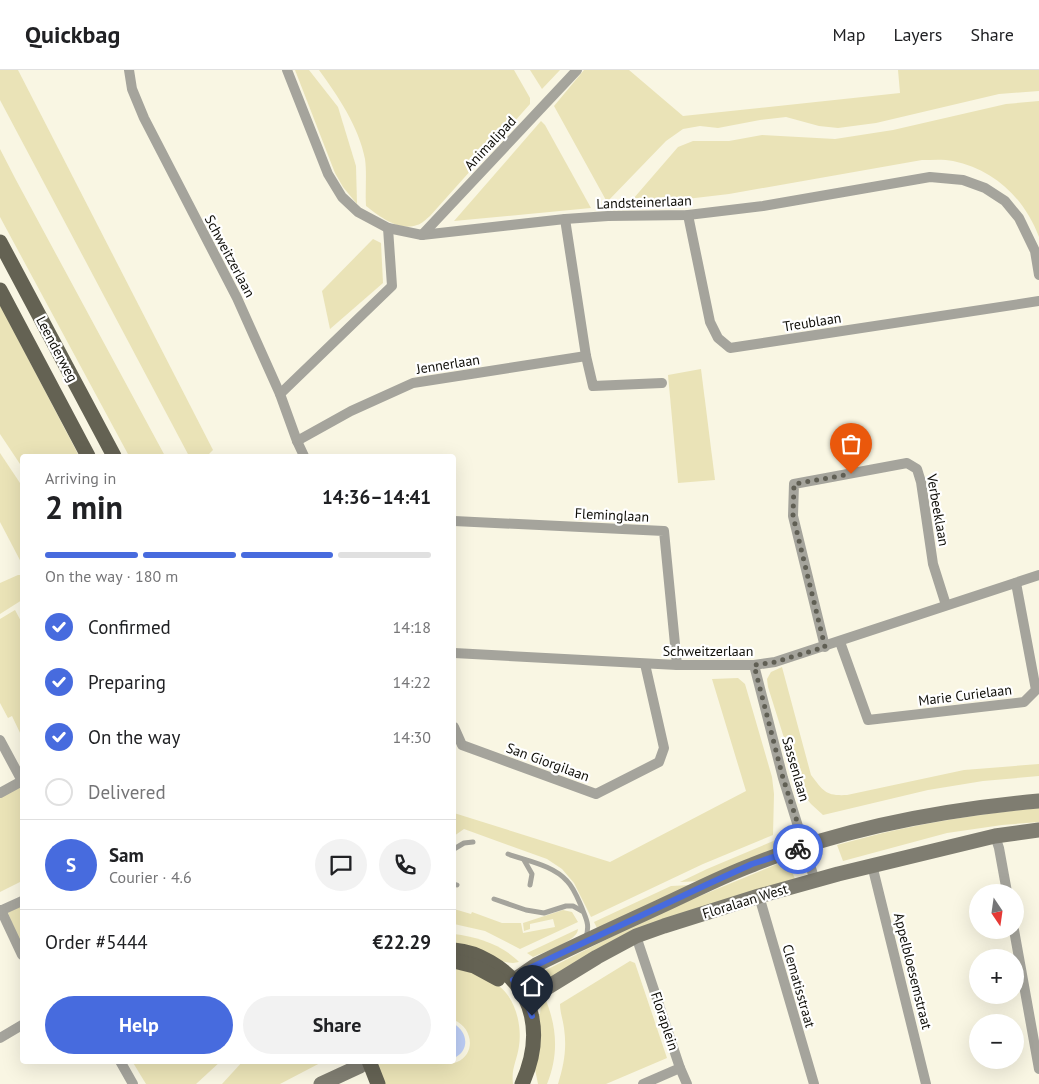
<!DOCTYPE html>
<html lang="en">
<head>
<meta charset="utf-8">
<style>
  :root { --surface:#fff; --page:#f2f2f2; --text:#202124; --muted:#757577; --line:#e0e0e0; --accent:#476bde }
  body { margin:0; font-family:"PT Sans",sans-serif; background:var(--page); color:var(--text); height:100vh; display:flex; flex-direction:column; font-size:19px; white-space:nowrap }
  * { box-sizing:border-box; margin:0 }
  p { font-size:16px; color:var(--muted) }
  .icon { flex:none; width:28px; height:28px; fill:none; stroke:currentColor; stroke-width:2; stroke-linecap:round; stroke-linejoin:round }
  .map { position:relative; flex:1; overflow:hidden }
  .sheet { position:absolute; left:20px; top:384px; width:436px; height:610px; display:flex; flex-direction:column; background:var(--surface); border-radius:5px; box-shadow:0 5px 20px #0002 }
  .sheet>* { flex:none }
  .needle { width:32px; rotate:167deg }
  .fabs { position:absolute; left:969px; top:814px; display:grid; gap:10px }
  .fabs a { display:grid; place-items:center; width:55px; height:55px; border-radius:50%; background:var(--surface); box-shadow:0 5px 20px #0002; font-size:25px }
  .pin { position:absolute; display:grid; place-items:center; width:42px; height:42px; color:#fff; margin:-51px -21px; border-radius:50% 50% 50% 0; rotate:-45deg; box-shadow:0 0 5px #0007 }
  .pin .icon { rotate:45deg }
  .courier { position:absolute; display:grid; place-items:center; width:50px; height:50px; margin:-25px; border:4px solid #476bde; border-radius:50%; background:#fff; color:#222; box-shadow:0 1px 6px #0007 }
  .overview em { font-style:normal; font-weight:600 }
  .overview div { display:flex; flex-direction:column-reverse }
  .overview { display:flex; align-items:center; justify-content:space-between; height:85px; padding:0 25px }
  h1 { font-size:32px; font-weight:600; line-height:38px }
  .bar { display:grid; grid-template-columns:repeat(4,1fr); gap:8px 5px; align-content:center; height:60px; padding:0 25px }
  .bar i { height:6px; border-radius:4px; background:var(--line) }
  .bar .active { background:var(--accent) }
  .bar p { grid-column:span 4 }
  .line { display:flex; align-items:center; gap:12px; padding:0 25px; border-top:1px solid var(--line) }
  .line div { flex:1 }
  .round { display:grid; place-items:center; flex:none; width:52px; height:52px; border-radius:26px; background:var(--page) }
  ol { padding:0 25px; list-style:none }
  li { display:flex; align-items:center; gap:15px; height:55px }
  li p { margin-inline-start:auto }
  li .icon { padding:5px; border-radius:50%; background:var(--accent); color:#fff; stroke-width:4 }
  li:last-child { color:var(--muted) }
  li i { width:28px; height:28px; border:2px solid var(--line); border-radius:50% }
  .cta { display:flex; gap:10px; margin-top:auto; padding:10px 25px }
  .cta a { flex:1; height:58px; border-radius:30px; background:var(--accent); color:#fff; font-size:20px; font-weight:600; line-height:58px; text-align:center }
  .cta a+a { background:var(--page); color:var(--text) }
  header { display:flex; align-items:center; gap:30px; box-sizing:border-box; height:70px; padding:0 25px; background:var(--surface); border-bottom:1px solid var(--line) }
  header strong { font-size:24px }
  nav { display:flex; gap:28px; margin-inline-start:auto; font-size:18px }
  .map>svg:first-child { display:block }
  .green { fill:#eae3b7 }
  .water { fill:#bccdf5 }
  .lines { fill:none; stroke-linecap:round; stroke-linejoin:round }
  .lane { stroke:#a5a49c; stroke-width:5 }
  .street { stroke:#a5a49c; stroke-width:10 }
  .secondary { stroke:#7f7d71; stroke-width:15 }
  .primary { stroke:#646253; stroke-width:15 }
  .done { stroke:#605f54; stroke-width:5; stroke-dasharray:0 9 }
  .route { stroke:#476bde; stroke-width:6 }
  .labels { text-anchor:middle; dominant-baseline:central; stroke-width:4.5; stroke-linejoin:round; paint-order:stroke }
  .street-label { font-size:14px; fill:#0e0d07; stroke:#fff }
</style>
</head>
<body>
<header>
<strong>Quickbag</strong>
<nav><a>Map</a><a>Layers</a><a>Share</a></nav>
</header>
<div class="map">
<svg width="1039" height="1014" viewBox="0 0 1039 1014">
  <rect width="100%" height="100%" fill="#f9f6e3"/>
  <!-- green -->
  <g class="green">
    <polygon points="0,0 18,0 213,380 207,386 189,386 0,30"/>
    <polygon points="295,0 309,0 338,37 356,96 357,134 343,117 335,103"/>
    <path d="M319 0H514L530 28V34L430 146C426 149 422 154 417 155 399 162 379 146 366 136 365 121 367 104 365 89 359 57 338 26 319 0Z"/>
    <polygon points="530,0 560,0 542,19"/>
    <polygon points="584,0 629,0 683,46 900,23 898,0 1039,0 1039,21 999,24 876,53 838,58 819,56 786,47 760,50 718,58 700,56 683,59 666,71 607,132 554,36"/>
    <path d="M1039 31V167C1024 128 995 100 953 91 944 89 932 90 922 90L729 124 627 136 678 77 693 71H729L762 65 835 69 893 60 1006 34Z"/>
    <polygon points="541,51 545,55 591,138 454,151"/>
    <polygon points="0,79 16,110 165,386 129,386 0,147"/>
    <polygon points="373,169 381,173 383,213 330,259 322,221"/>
    <polygon points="0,235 79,386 22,386 22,397 0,364"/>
    <polygon points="701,299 715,410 678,413 668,305"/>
    <polygon points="0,383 22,416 22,494 0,452"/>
    <polygon points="18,505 22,505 22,530 0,544 0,513"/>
    <polygon points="15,540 22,553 22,667 12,646 8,648 0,633 0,549"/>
    <path d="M782 597 811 705C824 722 826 726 847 725L964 700 1039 694V706L983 711 928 720 823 745 811 734 801 722 768 617 767 609 771 602Z"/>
    <polygon points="738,608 745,614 772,707 774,724 773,765 703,794 591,847 574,813 562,799 547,789 464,759 454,766 454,743 610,792 746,721 712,609"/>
    <polygon points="19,716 22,723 22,811 0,822 0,726"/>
    <path d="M1039 738V752L1002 755 947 763 843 791 837 775C904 756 969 745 1039 738Z"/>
    <polygon points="778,769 782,779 703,811 680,812 707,799"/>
    <polygon points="787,790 795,809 716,833 550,910 544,901 625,860 688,831"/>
    <polygon points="691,815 597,858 594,852 671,816"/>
    <polygon points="22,834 22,877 8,843 10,840"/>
    <polygon points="454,836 454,839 471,844 472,842 502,853 521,853 523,863 555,857 553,849 530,854 530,859 524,861 523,853 563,840 572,842 578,852 520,879 485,861 454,854"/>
    <path d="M578 859C578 871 544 882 533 887L527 883Z"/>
    <path d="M454 864C477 867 503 875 519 892L513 893 505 892 454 874Z"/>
    <path d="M630 891 635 893 667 988 606 1014H558C564 995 567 978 564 958 563 950 560 942 560 934Z"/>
    <path d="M454 895C466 900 490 908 499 916 516 929 522 956 519 976 517 991 511 998 513 1014H385L375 991C394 991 415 989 434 991 442 992 448 996 457 992 477 983 472 957 454 950Z"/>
    <path d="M545 928C557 957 559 984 547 1014H538L535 999 537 944H540L541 934Z"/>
    <polygon points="132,991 221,991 196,1014 146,1014"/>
    <polygon points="243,991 324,991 280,1014 222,1014"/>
  </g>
  <!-- water -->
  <path class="water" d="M454 954C468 962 470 981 454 988Z"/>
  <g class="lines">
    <!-- lane -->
    <g class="lane">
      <polyline points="454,779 464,773 473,772"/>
      <path d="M508 784C527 791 553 795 567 811 574 818 578 829 582 838 586 849 590 854 586 867"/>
      <polyline points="524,790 532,804 530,815"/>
      <polyline points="454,814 457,815"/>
      <polyline points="494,829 526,840 544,843 566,836 573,836 582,841"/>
    </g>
    <!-- street -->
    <g class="street">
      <polyline points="129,0 132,19 144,48 237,228 280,324 297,371 304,386"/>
      <polyline points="287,0 328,104 342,127 358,142 388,158 422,165 565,149 608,146 688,145 763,136 930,107 963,110 985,118 1005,131 1019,148 1035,181 1039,205"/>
      <polyline points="688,145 710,252 718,268 730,278 1039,231"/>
      <polyline points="565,149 586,286 593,316 662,313"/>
      <polyline points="422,165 577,0"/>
      <polyline points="280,324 392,216 388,158"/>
      <polyline points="297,371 351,341 413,313 586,286"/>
      <polyline points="454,451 664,461 677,595"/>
      <polyline points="840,572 868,650 1024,632 1036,620 1016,513"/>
      <polyline points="825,577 793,446 794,414 907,393 917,399 921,412 933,494 946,535"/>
      <polyline points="454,583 677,595 754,595 775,592 1039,505"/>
      <polyline points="754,595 783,708 815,811"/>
      <polyline points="454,657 462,675 596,724 659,692 664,678 645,594"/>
      <polyline points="0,670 22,711"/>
      <polyline points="0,723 22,711"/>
      <polyline points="995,766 999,778 1007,822"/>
      <polyline points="872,795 926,1014"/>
      <polyline points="759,826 814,1014"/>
      <polyline points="1,840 22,885"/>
      <polyline points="0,841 22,831"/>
      <polyline points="1014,860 1039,999"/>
      <polyline points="636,866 680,998 643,1014"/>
      <polyline points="0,968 22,955"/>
      <polyline points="120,991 133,1014"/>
      <polyline points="680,998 687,1014"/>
    </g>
    <!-- secondary -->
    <g class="secondary">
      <path d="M513 910C522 906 528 900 536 895 576 875 618 856 659 837 690 823 720 807 752 795 843 758 941 740 1039 731"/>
      <polyline points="528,932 535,925 597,887 636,866 664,856 759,826 838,804 995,766 1039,760"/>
      <polyline points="321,1014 360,996"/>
    </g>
    <!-- primary -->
    <g class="primary">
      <polyline points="0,172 114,386"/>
      <polyline points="0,220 88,386"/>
      <path d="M454 880C467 881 480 886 490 892 537 919 543 968 522 1014"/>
      <polyline points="454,891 474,896 498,909"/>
      <polyline points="369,991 378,1014"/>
    </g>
  </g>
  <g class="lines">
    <!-- done -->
    <polyline class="done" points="798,779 805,776 783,708 754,595 775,592 825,577 793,446 794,414 851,404"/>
    <!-- route -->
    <polyline class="route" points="532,946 525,927 513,910 526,904 530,898 708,814 752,794 798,779"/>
  </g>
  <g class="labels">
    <!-- street labels -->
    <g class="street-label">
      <text transform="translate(490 73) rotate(-47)">Animalipad</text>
      <text transform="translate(644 132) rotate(-2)">Landsteinerlaan</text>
      <text transform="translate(230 186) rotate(62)">Schweitzerlaan</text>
      <text transform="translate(812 252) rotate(-9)">Treublaan</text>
      <text transform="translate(57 279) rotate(62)">Leenderweg</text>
      <text transform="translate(448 294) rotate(-9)">Jennerlaan</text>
      <text transform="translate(938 440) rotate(80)">Verbeeklaan</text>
      <text transform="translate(612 445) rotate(3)">Fleminglaan</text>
      <text x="708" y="581">Schweitzerlaan</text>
      <text transform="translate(965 625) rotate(-7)">Marie Curielaan</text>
      <text transform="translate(548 692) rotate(20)">San Giorgilaan</text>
      <text transform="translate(796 699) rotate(74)">Sassenlaan</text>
      <text transform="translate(745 831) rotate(-17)">Floralaan West</text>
      <text transform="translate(913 901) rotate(76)">Appelbloesemstraat</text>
      <text transform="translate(799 916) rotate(74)">Clematisstraat</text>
      <text transform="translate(665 951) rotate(72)">Floraplein</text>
    </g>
  </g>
</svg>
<div class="fabs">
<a><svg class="needle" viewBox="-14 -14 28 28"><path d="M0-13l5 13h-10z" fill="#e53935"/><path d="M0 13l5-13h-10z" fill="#757577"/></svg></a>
<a>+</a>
<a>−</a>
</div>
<div class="pin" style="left:851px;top:404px;background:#ea580c"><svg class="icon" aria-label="bag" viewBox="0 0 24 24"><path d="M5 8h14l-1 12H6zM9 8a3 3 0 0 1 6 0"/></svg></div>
<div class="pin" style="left:532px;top:946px;background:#1f2937"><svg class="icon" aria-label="home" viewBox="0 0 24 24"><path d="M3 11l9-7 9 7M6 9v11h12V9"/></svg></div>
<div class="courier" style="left:798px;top:779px"><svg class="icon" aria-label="bike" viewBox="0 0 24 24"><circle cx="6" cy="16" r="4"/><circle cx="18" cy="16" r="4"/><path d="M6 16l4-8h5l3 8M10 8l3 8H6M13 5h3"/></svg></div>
<section class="sheet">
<div class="overview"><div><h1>2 min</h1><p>Arriving in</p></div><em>14:36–14:41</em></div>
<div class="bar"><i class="active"></i><i class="active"></i><i class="active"></i><i></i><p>On the way · 180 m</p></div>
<ol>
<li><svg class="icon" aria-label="check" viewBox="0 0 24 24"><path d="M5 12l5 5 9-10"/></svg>Confirmed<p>14:18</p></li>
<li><svg class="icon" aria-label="check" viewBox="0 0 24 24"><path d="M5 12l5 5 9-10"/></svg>Preparing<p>14:22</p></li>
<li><svg class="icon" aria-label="check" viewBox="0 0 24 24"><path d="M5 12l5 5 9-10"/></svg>On the way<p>14:30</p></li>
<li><i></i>Delivered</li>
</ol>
<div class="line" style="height:90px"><b class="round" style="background:var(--accent);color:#fff">S</b><div><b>Sam</b><p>Courier · 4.6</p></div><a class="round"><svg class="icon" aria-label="chat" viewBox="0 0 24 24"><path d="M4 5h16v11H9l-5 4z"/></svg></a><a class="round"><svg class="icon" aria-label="phone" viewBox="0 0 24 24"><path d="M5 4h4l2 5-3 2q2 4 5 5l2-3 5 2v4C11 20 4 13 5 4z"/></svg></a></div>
<div class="line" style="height:65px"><div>Order #5444</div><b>€22.29</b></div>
<div class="cta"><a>Help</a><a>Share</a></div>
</section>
</div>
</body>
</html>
